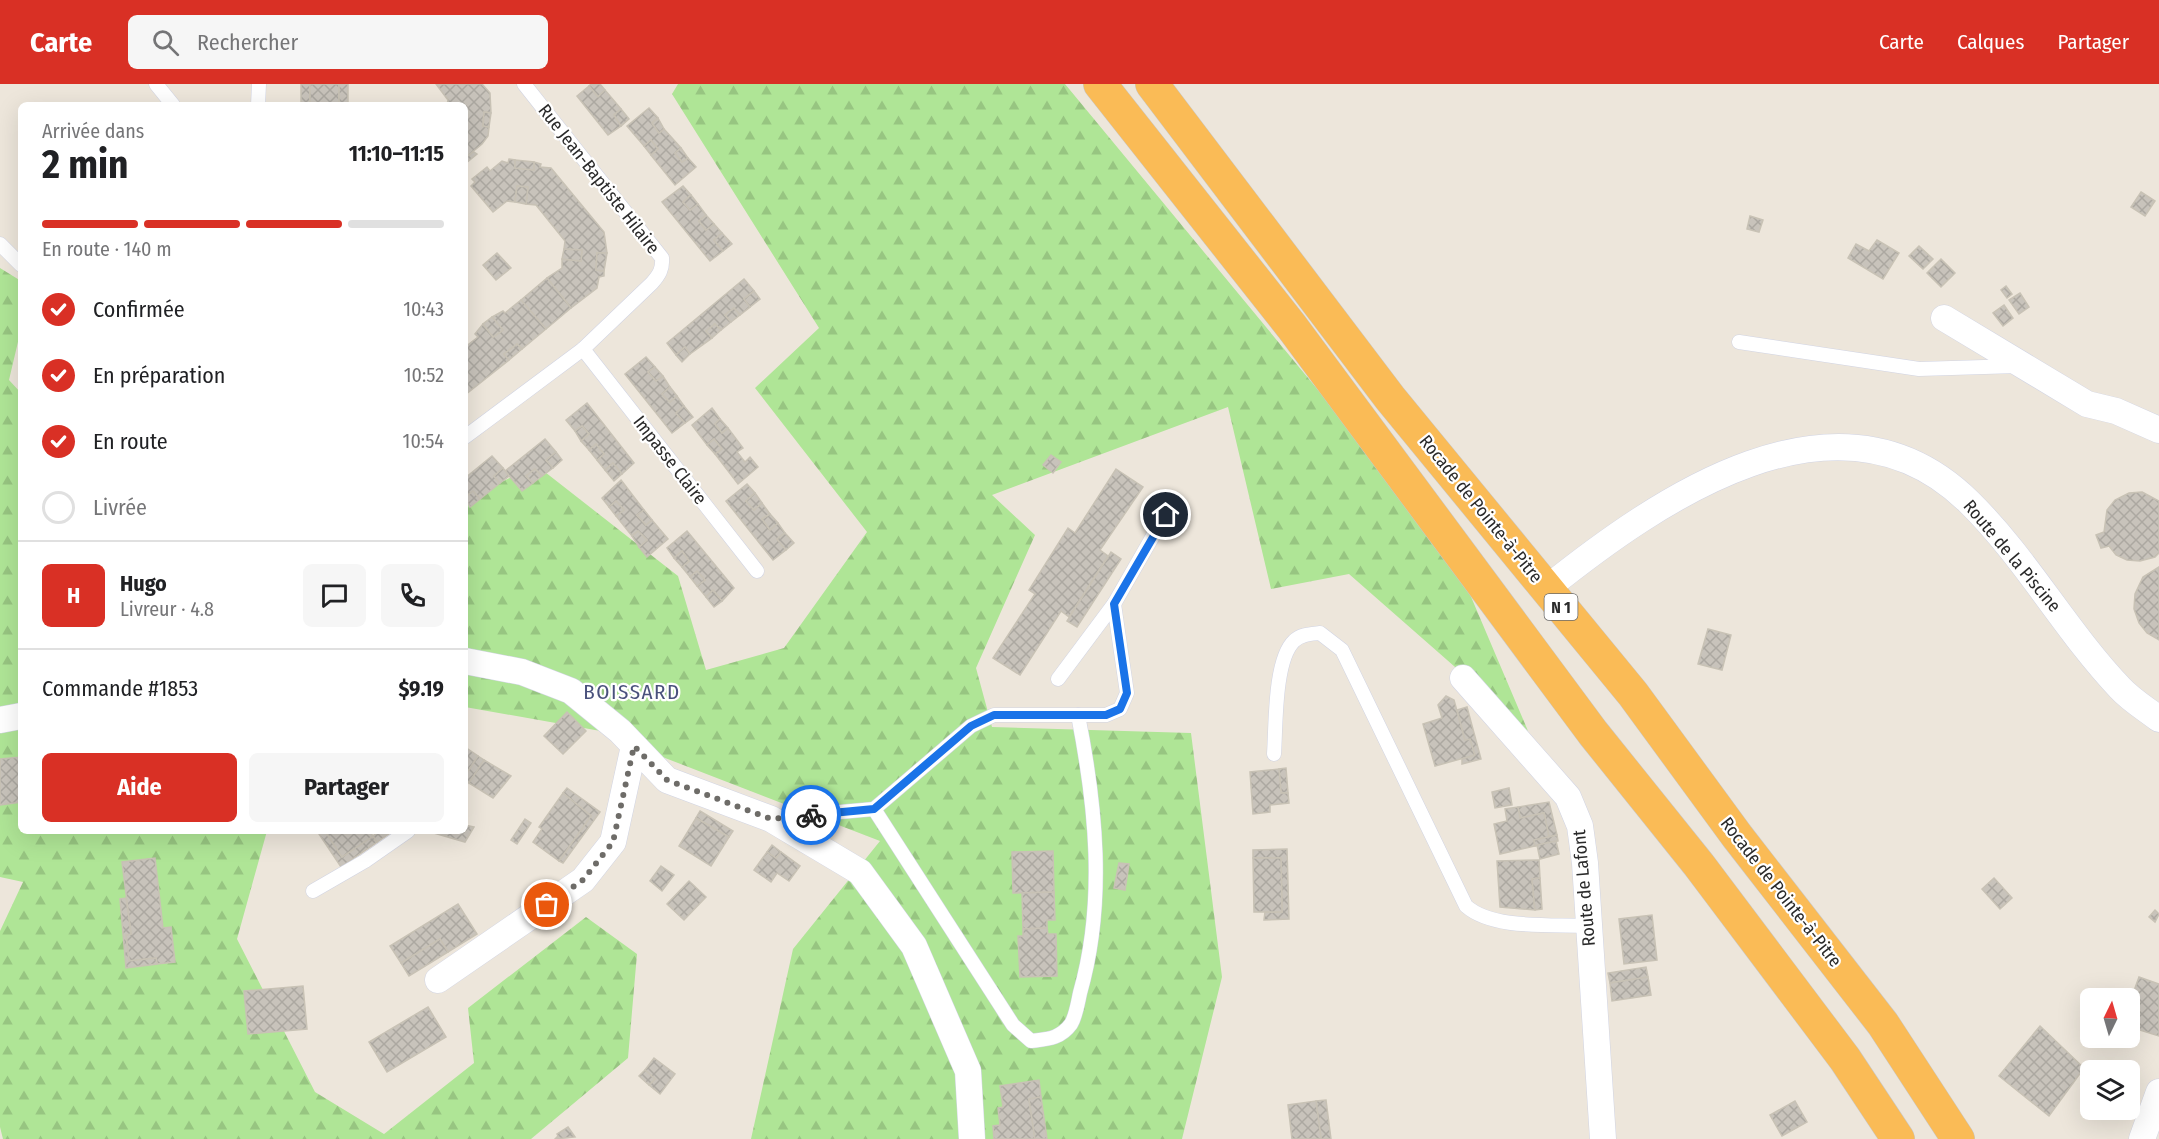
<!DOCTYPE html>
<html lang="fr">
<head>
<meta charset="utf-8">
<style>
  :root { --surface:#fff; --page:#f6f6f6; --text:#202124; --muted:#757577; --line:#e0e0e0; --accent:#d93025 }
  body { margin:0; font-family:"Fira Sans Condensed",sans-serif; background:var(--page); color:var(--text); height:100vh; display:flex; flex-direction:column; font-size:22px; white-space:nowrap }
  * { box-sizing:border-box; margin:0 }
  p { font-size:20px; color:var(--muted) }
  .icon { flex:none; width:33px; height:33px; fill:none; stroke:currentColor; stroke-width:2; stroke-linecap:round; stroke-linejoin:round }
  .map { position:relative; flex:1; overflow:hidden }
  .sheet { position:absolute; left:18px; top:18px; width:450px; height:732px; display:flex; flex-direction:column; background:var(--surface); border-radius:9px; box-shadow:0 6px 24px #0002 }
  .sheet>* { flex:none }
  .needle { width:39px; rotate:5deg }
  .tools { position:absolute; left:2080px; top:904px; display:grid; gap:12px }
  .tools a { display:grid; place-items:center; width:60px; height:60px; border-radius:9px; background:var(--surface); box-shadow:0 6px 24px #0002; font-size:30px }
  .pin { position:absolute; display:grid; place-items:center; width:51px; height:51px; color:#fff; margin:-26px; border:3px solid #fff; border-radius:50%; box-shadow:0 2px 6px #0007 }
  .courier { position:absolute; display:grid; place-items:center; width:60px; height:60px; margin:-30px; border:4px solid #1a73e8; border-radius:50%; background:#fff; color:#222; box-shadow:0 2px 8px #0007 }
  .summary em { font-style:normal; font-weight:700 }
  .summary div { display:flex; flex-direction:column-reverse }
  .summary { display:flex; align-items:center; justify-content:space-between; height:102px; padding:0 24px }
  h1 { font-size:39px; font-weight:700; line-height:45px }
  .bar { display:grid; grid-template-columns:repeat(4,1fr); gap:9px 6px; align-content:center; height:72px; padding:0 24px }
  .bar i { height:8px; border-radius:4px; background:var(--line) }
  .bar .current { background:var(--accent) }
  .bar p { grid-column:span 4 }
  .line { display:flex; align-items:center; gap:15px; padding:0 24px; border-top:2px solid var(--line) }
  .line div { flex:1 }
  .round { display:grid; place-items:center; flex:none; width:63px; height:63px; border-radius:9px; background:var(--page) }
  ol { padding:0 24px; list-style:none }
  li { display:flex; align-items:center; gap:18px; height:66px }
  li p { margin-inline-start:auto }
  li .icon { padding:6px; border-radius:50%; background:var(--accent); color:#fff; stroke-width:4 }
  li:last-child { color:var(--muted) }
  li i { width:33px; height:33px; border:3px solid var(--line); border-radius:50% }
  .button { display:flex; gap:12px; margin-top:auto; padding:12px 24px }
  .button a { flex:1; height:69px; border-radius:9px; background:var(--accent); color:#fff; font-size:24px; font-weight:700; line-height:69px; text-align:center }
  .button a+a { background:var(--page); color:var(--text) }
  header { display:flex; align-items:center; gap:36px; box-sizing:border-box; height:84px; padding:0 30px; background:var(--accent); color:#fff }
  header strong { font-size:28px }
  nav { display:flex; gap:33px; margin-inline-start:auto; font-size:21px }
  .search { width:420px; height:54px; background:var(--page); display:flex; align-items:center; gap:15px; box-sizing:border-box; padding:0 21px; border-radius:9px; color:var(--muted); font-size:22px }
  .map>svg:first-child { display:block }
  .forest { fill:url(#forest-firs) }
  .building { fill:url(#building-cross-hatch); stroke:#c8c2b5; stroke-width:1.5 }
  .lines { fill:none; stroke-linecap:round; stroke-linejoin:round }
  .service-casing { stroke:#d1d4e3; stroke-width:15 }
  .minor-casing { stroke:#d1d4e3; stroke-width:27 }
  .trunk-casing { stroke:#c8c8c8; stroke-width:34 }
  .service { stroke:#fff; stroke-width:14 }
  .minor { stroke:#fff; stroke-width:26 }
  .trunk { stroke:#fabb56; stroke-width:33 }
  .done { stroke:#6e6c68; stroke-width:6; stroke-dasharray:0 10.8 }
  .route { stroke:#1a73e8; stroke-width:8 }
  .labels { text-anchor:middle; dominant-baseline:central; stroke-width:4.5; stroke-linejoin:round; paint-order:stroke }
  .shield { fill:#fff; stroke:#6a6a6a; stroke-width:1.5 }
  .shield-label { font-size:16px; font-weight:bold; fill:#2a2a2a }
  .street-label { font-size:18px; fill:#2a2a2a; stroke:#fff }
  .quarter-label { font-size:21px; letter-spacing:1.5px; fill:#49517c; stroke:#fff }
</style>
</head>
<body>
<header>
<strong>Carte</strong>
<div class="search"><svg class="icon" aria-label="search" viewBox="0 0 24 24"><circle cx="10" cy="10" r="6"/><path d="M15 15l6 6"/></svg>Rechercher</div>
<nav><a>Carte</a><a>Calques</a><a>Partager</a></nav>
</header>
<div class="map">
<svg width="2159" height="1055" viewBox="0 0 2159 1055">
  <defs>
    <pattern id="forest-firs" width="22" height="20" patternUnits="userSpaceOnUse" patternTransform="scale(1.5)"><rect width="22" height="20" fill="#afe596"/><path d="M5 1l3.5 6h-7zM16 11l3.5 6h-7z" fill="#97c581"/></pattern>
    <pattern id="building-cross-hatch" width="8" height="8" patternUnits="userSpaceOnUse" patternTransform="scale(1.5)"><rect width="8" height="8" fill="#c8c3bb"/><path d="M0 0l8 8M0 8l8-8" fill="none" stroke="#aca8a1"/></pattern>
  </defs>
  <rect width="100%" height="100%" fill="#ede6db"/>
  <!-- forest -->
  <g class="forest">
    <polygon points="678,0 1065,0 1452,468 1528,647 1349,490 1271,505 1228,323 992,411 1035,451 976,584 992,643 1191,649 1222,893 1182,1055 751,1055 793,865 880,757 634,662 623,651 465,623 465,416 536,381 678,492 706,586 784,564 867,448 755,304 819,244 672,10"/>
    <polygon points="0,184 21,197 21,245 9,296 21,309 21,747 267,747 237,855 315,1008 384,1050 474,979 468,924 586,833 637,870 628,974 531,1055 3,1055 0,1043 0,847 23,798 0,793"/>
  </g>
  <!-- building -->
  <g class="building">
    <rect x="301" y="0" width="9" height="21"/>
    <rect x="310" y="0" width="29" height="21"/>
    <rect x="339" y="0" width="9" height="21"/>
    <polygon points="436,0 482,0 490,9 491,29 484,28 483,42 489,43 488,52 482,60 465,74 465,21 447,21 448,16"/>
    <polygon points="591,0 600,0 605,6 598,13 589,2"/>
    <polygon points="589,2 598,13 605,6 621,25 614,31 621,42 608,51 577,12"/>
    <polygon points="649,24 658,34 652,39 659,49 664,45 681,64 675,69 682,78 688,74 696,83 675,101 651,71 658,65 651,56 644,62 627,42"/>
    <polygon points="621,25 629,35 621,42 614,31"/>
    <polygon points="484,28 491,29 489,43 483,42"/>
    <polygon points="658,34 664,45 659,49 652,39"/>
    <polygon points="651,56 658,65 651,71 644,62"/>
    <polygon points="681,64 688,74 682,78 675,69"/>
    <polygon points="474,68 477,70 465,80 465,74"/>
    <polygon points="509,75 515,76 515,84 534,86 534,78 541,80 540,83 551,84 604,148 607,169 597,169 596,186 604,187 604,192 599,193 597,204 571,224 547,194 562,184 562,175 581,177 582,166 564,165 565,157 536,121 526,120 528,103 517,102 515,118 507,117 493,128 471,102 475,98 472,95 487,83 490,87 502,77 508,79"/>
    <polygon points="515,76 534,78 534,86 515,84"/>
    <polygon points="517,102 528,103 526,120 515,118"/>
    <polygon points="683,102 691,111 683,118 690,126 698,120 706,131 699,137 706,146 714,140 722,149 714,156 723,167 710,177 662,118"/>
    <polygon points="2141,108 2155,117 2145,132 2131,123"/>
    <polygon points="691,111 698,120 690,126 683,118"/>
    <polygon points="706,131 714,140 706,146 699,137"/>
    <polygon points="1750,132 1763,136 1759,148 1747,145"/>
    <polygon points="722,149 732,160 723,167 714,156"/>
    <polygon points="1877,156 1899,169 1883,195 1848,174 1856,160 1869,167"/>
    <polygon points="1919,162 1933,175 1923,185 1909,172"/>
    <polygon points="564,165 582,166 581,177 562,175"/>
    <polygon points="497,169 511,184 496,196 483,181"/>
    <polygon points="597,169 607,169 604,187 596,186"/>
    <polygon points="1941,175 1955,189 1941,203 1927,189"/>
    <polygon points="547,194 571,224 546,245 521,216"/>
    <polygon points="744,195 754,207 744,215 750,223 740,231 734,224 725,231 731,238 721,246 715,240 706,247 712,254 690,270 685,263 676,271 667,259"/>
    <polygon points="2006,202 2012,210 2007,214 2001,206"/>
    <polygon points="754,207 760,215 750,223 744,215"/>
    <polygon points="2020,209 2029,223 2019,230 2009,216"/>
    <polygon points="521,216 546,245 522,265 517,260 504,270 509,276 465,311 465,263 478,253 475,250 483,240 493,253 503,246 492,233 503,227 505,229"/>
    <polygon points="2004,221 2013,234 2003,242 1993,229"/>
    <polygon points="734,224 740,231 731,238 725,231"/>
    <polygon points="492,233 503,246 493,253 483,240"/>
    <polygon points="715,240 721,246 712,254 706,247"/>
    <polygon points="517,260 522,265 509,276 504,270"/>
    <polygon points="685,263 690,270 682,278 676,271"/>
    <polygon points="646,273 655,283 648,288 656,297 663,292 670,303 662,310 670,318 677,312 684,322 676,329 685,339 672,349 625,290"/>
    <polygon points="655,283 663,292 656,297 648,288"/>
    <polygon points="670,303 677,312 670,318 662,310"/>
    <polygon points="587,319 634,379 622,390 613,379 605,386 597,376 604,370 596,360 589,366 581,357 589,350 582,342 575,347 566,336"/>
    <polygon points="684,322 693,333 685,339 676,329"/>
    <polygon points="712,324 720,335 715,340 722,349 728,344 743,364 737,368 745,378 750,373 758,383 738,400 715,370 722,365 714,355 707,361 692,341"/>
    <polygon points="720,335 728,344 722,349 715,340"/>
    <polygon points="582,342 589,350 581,357 575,347"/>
    <polygon points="545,355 556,368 546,376 553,384 542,392 535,385 526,392 533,399 522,407 505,387"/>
    <polygon points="714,355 722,365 715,370 707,361"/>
    <polygon points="596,360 604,370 597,376 589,366"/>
    <polygon points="556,368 562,376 553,384 546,376"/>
    <polygon points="1051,371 1061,378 1053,389 1043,381"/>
    <polygon points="492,372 503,384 494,392 500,399 480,415 473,407 465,414 465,394"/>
    <polygon points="613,379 622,390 614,397 605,386"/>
    <polygon points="503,384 509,392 500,399 494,392"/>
    <polygon points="535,385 542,392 533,399 526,392"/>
    <polygon points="1116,385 1143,403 1100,466 1108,472 1069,533 1061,527 1020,591 993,574 1035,510 1029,506 1068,444 1075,449"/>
    <polygon points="621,396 644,426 637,431 646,441 652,436 668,455 647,473 639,463 647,456 638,447 632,452 616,432 624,426 616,417 609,423 602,414"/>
    <polygon points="747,400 755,409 746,417 754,426 762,419 770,430 762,435 770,446 778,439 785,449 777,455 786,466 773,476 726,417"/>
    <polygon points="473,407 480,415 470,423 465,414"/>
    <polygon points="2142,408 2159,417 2159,469 2155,473 2140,477 2127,476 2116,471 2109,462 2101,464 2096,451 2104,448 2107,426 2115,416 2129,409"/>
    <polygon points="755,409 762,419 754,426 746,417"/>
    <polygon points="616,417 624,426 616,432 609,423"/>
    <polygon points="644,426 652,436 646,441 637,431"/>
    <polygon points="770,430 778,439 770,446 762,435"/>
    <polygon points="638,447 647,456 639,463 632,452"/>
    <polygon points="687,447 734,504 722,517 713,506 706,513 697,502 705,496 697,487 690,493 682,483 689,477 682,467 674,474 667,464"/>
    <polygon points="785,449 794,459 786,466 777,455"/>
    <polygon points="682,467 689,477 682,483 674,474"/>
    <polygon points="1111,468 1121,475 1077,543 1067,537"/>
    <polygon points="2159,483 2159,556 2147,549 2139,539 2134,525 2135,510 2143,493"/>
    <polygon points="697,487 705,496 697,502 690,493"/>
    <polygon points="713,506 722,517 714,523 706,513"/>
    <polygon points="1708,545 1731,551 1722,586 1698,580"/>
    <polygon points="1446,612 1454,616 1465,656 1470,655 1475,671 1435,682 1423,640 1442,634 1438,621"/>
    <polygon points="1467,623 1481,675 1462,680 1462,675 1475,671 1470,655 1465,656 1457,626"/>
    <polygon points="567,628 586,647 563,670 544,652"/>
    <polygon points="465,663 478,672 465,692"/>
    <polygon points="478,672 484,676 469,699 465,692"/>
    <polygon points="21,673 21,718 0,721 0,675"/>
    <polygon points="484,676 511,692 493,714 469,699"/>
    <polygon points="1286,684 1288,709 1281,709 1279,685"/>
    <polygon points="1279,685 1281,709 1288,709 1289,719 1270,721 1270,728 1253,730 1250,688"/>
    <polygon points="567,704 600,728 563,779 559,777 591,732 563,709"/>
    <polygon points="1509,704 1512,721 1495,724 1492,708"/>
    <polygon points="563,709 591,732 559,777 533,758 542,745 539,743"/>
    <polygon points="1549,718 1557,751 1549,753 1544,729 1520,734 1518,723"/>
    <polygon points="1518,723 1520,734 1544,729 1549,753 1534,756 1535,762 1500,770 1494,740 1507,737 1505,725"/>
    <polygon points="700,727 733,747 729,753 696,734"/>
    <polygon points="696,734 729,753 711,782 679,762"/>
    <polygon points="525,735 531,739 517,760 511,756"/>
    <polygon points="465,741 474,743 465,758 427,747 465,747"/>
    <polygon points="317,747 325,747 342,773 373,752 377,758 341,783"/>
    <polygon points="325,747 369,747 373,752 342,773"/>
    <polygon points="379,747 393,747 377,758 373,752"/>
    <polygon points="1557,751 1558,757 1535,762 1534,756"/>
    <polygon points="1556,757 1559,770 1540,775 1537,761"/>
    <polygon points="772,761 781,768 776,774 767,768"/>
    <polygon points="1287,765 1289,835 1264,836 1265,828 1282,828 1281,774 1253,774 1253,766"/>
    <polygon points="1053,767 1054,808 1013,809 1012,768"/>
    <polygon points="767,768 776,774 781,768 800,782 789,797 777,789 771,798 754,786"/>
    <polygon points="155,774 163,844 171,843 175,878 157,880 156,874 129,877 126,851 131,850 122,778"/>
    <polygon points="1253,774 1281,774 1282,828 1254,828"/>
    <polygon points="1539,776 1540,794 1532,795 1535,826 1500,823 1497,777"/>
    <polygon points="1119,779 1129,780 1125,806 1114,804"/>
    <polygon points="661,782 674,791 662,807 650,797"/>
    <polygon points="1540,794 1542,825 1535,826 1532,795"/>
    <polygon points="1994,794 2012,814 2000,825 1982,805"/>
    <polygon points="689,797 706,813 684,836 667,820"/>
    <polygon points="1054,808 1055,836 1047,836 1047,844 1023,845 1022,809"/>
    <polygon points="126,814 131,850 126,851 129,877 156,874 157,880 126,884 120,815"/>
    <polygon points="458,820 477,850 448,868 440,855 401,879 390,862"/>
    <polygon points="2155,826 2159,830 2155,838 2149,833"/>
    <polygon points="1652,831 1657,876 1624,880 1619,835"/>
    <polygon points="1047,844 1048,850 1056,850 1057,892 1020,893 1018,852 1023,852 1023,845"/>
    <polygon points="440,855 448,868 409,892 401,879"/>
    <polygon points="1646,883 1648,893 1610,899 1608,889"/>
    <polygon points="1648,893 1651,911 1612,917 1610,899"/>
    <polygon points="2139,893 2159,900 2159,952 2130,943 2130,918"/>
    <polygon points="303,902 307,945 248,950 244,907"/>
    <polygon points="428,923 446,953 387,988 369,958"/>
    <polygon points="2040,942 2084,984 2049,1032 1999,992"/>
    <polygon points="654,974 675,990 660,1010 649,1001 655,995 645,986"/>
    <polygon points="645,986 655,995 649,1001 639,992"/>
    <polygon points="1039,996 1041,1013 1029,1015 1035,1055 994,1055 993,1042 1000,1041 998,1024 1003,1023 1000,1002"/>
    <polygon points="1041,1013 1047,1055 1035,1055 1029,1015"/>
    <polygon points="1326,1016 1331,1055 1321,1055 1316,1017"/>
    <polygon points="1316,1017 1321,1055 1292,1055 1288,1021"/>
    <polygon points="1795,1017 1807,1038 1782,1052 1770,1031"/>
    <polygon points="568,1043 575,1053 555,1055 558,1052 557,1050"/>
  </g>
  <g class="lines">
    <!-- service casing -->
    <g class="service-casing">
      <g id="service">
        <polyline points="156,0 173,21"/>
        <polyline points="258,21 259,0"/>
        <polyline points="0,160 21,181"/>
        <polyline points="1739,258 1919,285 2017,282"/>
        <polyline points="583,265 757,487"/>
        <path d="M465 353 583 265 652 199C659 191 663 185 662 174L524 0"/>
        <polyline points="1058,595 1114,520 1165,431"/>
        <path d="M1274 670C1276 643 1274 576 1294 557 1301 550 1311 550 1320 549L1342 566 1466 822C1493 846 1552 840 1588 842"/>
        <path d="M874 725 1013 941 1031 957C1047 955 1060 955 1071 940 1076 932 1078 918 1080 909 1106 818 1096 722 1078 631"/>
        <polyline points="773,734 874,725 971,642 994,631 1106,631 1120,625 1127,609 1114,520"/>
        <polyline points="313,807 365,777 408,747"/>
      </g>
    </g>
    <!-- minor casing -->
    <g class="minor-casing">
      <g id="minor">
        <polyline points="1944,234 2087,320 2116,327 2159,346"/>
        <path d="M1546 505C1657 416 1838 289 1969 418 2026 474 2065 546 2120 604 2131 616 2146 625 2159 635"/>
        <polyline points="465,577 522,588 571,607 620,647 667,696 771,735 860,788 914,862 968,987 972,1055"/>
        <polyline points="1463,594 1568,713 1580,742 1585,779 1603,1055"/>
        <polyline points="0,636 21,632"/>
        <polyline points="438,896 583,796 613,758 634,662"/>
        <polyline points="2142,1055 2159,1008"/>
      </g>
    </g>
    <!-- trunk casing -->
    <g class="trunk-casing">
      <g id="trunk">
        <polyline points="1100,0 1292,243 1593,649 1699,781 1845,975 1898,1055"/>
        <polyline points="1152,0 1390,314 1633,610 1737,752 1883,940 1958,1055"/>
      </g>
    </g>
    <!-- service -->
    <use href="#service" class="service"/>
    <!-- minor -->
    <use href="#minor" class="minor"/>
    <!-- trunk -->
    <use href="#trunk" class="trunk"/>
  </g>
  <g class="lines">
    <!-- done -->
    <polyline class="done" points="547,821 583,796 613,758 634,662 667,696 771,735 811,731"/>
    <!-- route -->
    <polyline class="route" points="811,731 874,725 971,642 994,631 1106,631 1120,625 1127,609 1114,520 1166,431"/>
  </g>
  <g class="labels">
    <!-- shield labels -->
    <rect class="shield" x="1544.5" y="510" width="33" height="26" rx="4.5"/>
    <g class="shield-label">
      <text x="1561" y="523">N 1</text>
    </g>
    <!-- street labels -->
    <g class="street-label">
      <text transform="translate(599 95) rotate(52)">Rue Jean-Baptiste Hilaire</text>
      <text transform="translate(670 376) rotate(52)">Impasse Claire</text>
      <text transform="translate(1481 425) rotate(51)">Rocade de Pointe-à-Pitre</text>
      <text transform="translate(2012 472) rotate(50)">Route de la Piscine</text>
      <text transform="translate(1584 804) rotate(-95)">Route de Lafont</text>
      <text transform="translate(1781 808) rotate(52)">Rocade de Pointe-à-Pitre</text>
    </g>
    <!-- quarter labels -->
    <g class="quarter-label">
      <text x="632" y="608">BOISSARD</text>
    </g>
  </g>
</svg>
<div class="tools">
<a><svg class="needle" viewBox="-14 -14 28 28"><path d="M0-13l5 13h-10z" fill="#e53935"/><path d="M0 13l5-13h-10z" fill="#757577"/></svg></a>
<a><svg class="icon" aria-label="layers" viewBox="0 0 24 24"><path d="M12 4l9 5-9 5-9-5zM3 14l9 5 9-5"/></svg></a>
</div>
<div class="pin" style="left:547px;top:821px;background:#ea580c"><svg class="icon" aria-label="bag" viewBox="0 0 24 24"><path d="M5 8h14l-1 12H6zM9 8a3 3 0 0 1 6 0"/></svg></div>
<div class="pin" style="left:1166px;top:431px;background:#1f2937"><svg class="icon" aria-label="home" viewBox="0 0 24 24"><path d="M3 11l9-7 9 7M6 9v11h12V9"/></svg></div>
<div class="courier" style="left:811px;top:731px"><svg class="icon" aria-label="bike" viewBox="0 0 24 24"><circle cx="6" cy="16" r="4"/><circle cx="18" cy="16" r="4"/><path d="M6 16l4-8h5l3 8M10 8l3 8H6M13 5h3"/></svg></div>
<section class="sheet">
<div class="summary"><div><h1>2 min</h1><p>Arrivée dans</p></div><em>11:10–11:15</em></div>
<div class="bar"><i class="current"></i><i class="current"></i><i class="current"></i><i></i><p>En route · 140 m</p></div>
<ol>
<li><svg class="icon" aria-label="check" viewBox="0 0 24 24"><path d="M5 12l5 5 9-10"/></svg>Confirmée<p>10:43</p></li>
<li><svg class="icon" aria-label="check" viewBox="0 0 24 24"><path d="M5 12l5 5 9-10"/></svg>En préparation<p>10:52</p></li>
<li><svg class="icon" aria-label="check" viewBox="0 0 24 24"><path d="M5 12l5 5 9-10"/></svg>En route<p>10:54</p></li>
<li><i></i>Livrée</li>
</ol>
<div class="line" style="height:108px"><b class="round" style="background:var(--accent);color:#fff">H</b><div><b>Hugo</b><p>Livreur · 4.8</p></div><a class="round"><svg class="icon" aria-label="chat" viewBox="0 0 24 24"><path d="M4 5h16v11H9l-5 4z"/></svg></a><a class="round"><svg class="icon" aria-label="phone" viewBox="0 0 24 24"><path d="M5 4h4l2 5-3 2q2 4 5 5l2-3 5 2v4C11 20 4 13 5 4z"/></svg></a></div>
<div class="line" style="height:78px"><div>Commande #1853</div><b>$9.19</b></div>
<div class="button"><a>Aide</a><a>Partager</a></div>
</section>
</div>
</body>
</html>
